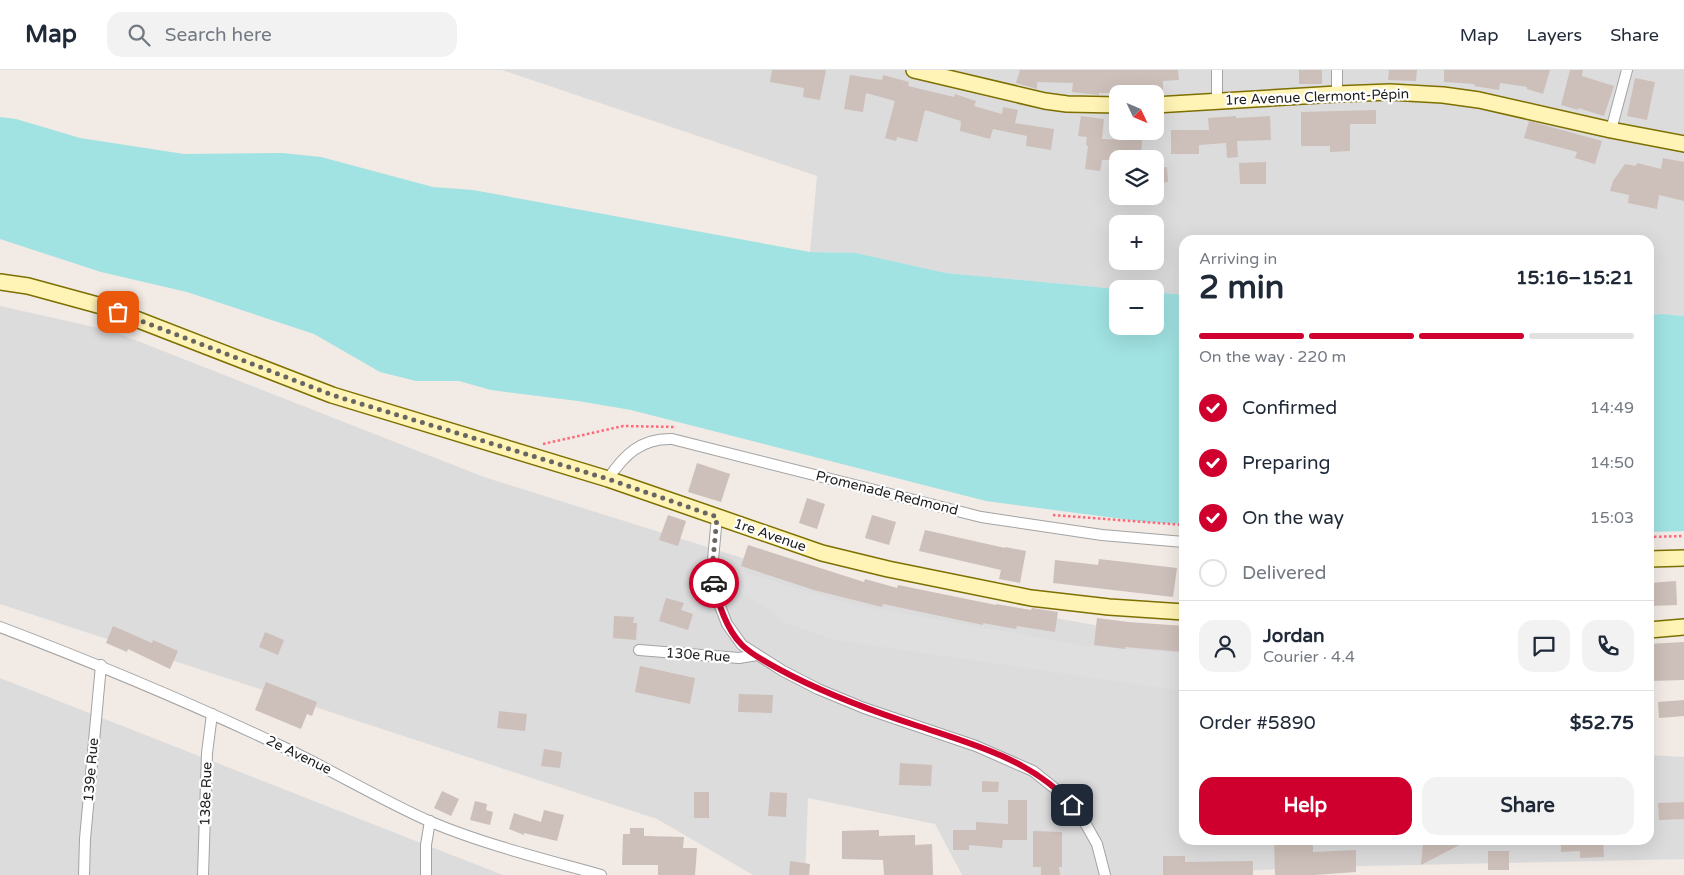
<!DOCTYPE html>
<html lang="en">
<head>
<meta charset="utf-8">
<style>
  :root { --surface:#fff; --page:#f2f2f3; --text:#1f2937; --muted:#747a83; --line:#e0e1e3; --accent:#cf002d }
  body { margin:0; font-family:"Varela Round",sans-serif; background:var(--page); color:var(--text); height:100vh; display:flex; flex-direction:column; font-size:19px; white-space:nowrap }
  * { box-sizing:border-box; margin:0 }
  p { font-size:16px; color:var(--muted) }
  .icon { flex:none; width:28px; height:28px; fill:none; stroke:currentColor; stroke-width:2; stroke-linecap:round; stroke-linejoin:round }
  .map { position:relative; flex:1; overflow:hidden }
  .drawer { position:absolute; left:1179px; top:165px; width:475px; height:610px; display:flex; flex-direction:column; background:var(--surface); border-radius:15px; box-shadow:0 5px 20px #0002 }
  .drawer>* { flex:none }
  .needle { width:32px; rotate:134deg }
  .tools { position:absolute; left:1109px; top:15px; display:grid; gap:10px }
  .tools a { display:grid; place-items:center; width:55px; height:55px; border-radius:10px; background:var(--surface); box-shadow:0 5px 20px #0002; font-size:25px }
  .pin { position:absolute; display:grid; place-items:center; width:42px; height:42px; color:#fff; margin:-21px; border-radius:10px; box-shadow:0 2px 8px #0006 }
  .courier { position:absolute; display:grid; place-items:center; width:50px; height:50px; margin:-25px; border:4px solid #cf002d; border-radius:50%; background:#fff; color:#222; box-shadow:0 1px 6px #0007 }
  .head em { font-style:normal; font-weight:700 }
  .head div { display:flex; flex-direction:column-reverse }
  .head { display:flex; align-items:center; justify-content:space-between; height:85px; padding:0 20px }
  h1 { font-size:32px; font-weight:700; line-height:38px }
  .bar { display:grid; grid-template-columns:repeat(4,1fr); gap:8px 5px; align-content:center; height:60px; padding:0 20px }
  .bar i { height:6px; border-radius:4px; background:var(--line) }
  .bar .active { background:var(--accent) }
  .bar p { grid-column:span 4 }
  .line { display:flex; align-items:center; gap:12px; padding:0 20px; border-top:1px solid var(--line) }
  .line div { flex:1 }
  .round { display:grid; place-items:center; flex:none; width:52px; height:52px; border-radius:15px; background:var(--page) }
  ol { padding:0 20px; list-style:none }
  li { display:flex; align-items:center; gap:15px; height:55px }
  li p { margin-inline-start:auto }
  li .icon { padding:5px; border-radius:50%; background:var(--accent); color:#fff; stroke-width:4 }
  li:last-child { color:var(--muted) }
  li i { width:28px; height:28px; border:2px solid var(--line); border-radius:50% }
  .button { display:flex; gap:10px; margin-top:auto; padding:10px 20px }
  .button a { flex:1; height:58px; border-radius:15px; background:var(--accent); color:#fff; font-size:20px; font-weight:700; line-height:58px; text-align:center }
  .button a+a { background:var(--page); color:var(--text) }
  header { display:flex; align-items:center; gap:30px; box-sizing:border-box; height:70px; padding:0 25px; background:var(--surface); border-bottom:1px solid var(--line) }
  header strong { font-size:24px }
  nav { display:flex; gap:28px; margin-inline-start:auto; font-size:18px }
  .search { width:350px; height:45px; background:var(--page); display:flex; align-items:center; gap:12px; box-sizing:border-box; padding:0 18px; border-radius:15px; color:var(--muted); font-size:19px }
  .map>svg:first-child { display:block }
  .residential { fill:#dddcdc; fill-rule:evenodd }
  .parking { fill:#dfdfdf }
  .water { fill:#a1e2e2 }
  .building { fill:#cdbfba }
  .lines { fill:none; stroke-linecap:round; stroke-linejoin:round }
  .street-casing { stroke:#a3a3a3; stroke-width:12 }
  .secondary-casing { stroke:#7d6f00; stroke-width:18 }
  .path { stroke:#ff6879; stroke-width:2.5; stroke-dasharray:2.5 2.5; stroke-linecap:butt }
  .street { stroke:#fff; stroke-width:10 }
  .secondary { stroke:#fff3b5; stroke-width:15 }
  .done { stroke:#686664; stroke-width:5; stroke-dasharray:0 9 }
  .route { stroke:#cf002d; stroke-width:6 }
  .labels { text-anchor:middle; dominant-baseline:central; stroke-width:4.5; stroke-linejoin:round; paint-order:stroke }
  .street-label { font-size:14px; fill:#1f1f1f; stroke:#fff }
</style>
</head>
<body>
<header>
<strong>Map</strong>
<div class="search"><svg class="icon" aria-label="search" viewBox="0 0 24 24"><circle cx="10" cy="10" r="6"/><path d="M15 15l6 6"/></svg>Search here</div>
<nav><a>Map</a><a>Layers</a><a>Share</a></nav>
</header>
<div class="map">
<svg width="1684" height="805" viewBox="0 0 1684 805">
  <rect width="100%" height="100%" fill="#f1eae5"/>
  <!-- residential -->
  <g class="residential">
    <path d="M502 0H1684V246L1663 244 1649 245V170H1184V225L1155 222V219H1118L946 203 856 183 810 182 817 106ZM1118 24H1155V61H1118ZM1118 89H1155V126H1118ZM1118 154H1155V191H1118Z"/>
    <polygon points="0,236 112,261 484,407 774,498 1184,571 1184,770 1649,770 1649,685 1684,687 1684,789 1322,797 1162,805 962,805 935,754 808,728 805,805 753,805 657,749 0,534"/>
    <polygon points="0,608 426,775 503,805 0,805"/>
  </g>
  <!-- parking -->
  <polygon class="parking" points="733,499 849,534 1087,576 1184,583 1184,621 835,570 783,552 770,539 735,521"/>
  <!-- water -->
  <g class="water">
    <polygon points="0,47 16,49 80,68 184,84 282,83 321,87 433,117 473,120 810,182 856,183 946,203 1118,219 1118,256 1155,256 1155,222 1184,225 1184,454 1145,452 986,431 631,340 578,331 491,320 459,311 416,311 380,302 314,264 187,222 101,202 0,169"/>
    <polygon points="1663,244 1684,246 1684,461 1649,462 1649,245"/>
  </g>
  <!-- building -->
  <g class="building">
    <polygon points="772,0 826,0 820,30 803,27 804,18 770,12"/>
    <polygon points="1020,0 1178,0 1179,10 1163,11 1163,20 1129,20 1129,23 1099,23 1099,25 1072,22 1073,13 1037,12 1037,19 1016,13"/>
    <rect x="1299" y="0" width="23" height="14"/>
    <polygon points="1389,0 1417,0 1416,11 1388,10"/>
    <polygon points="1444,0 1550,0 1543,24 1527,19 1527,17 1500,13 1499,20 1474,16 1475,14 1444,12"/>
    <polygon points="1570,0 1583,0 1582,6 1614,16 1604,46 1578,38 1578,40 1561,35"/>
    <polygon points="850,5 882,10 883,5 909,12 908,16 954,27 955,24 976,31 974,36 1002,44 1003,37 1018,40 1015,53 1054,59 1051,80 1026,76 1027,66 993,59 990,69 960,61 961,51 925,40 917,72 897,67 896,71 885,68 895,31 866,23 863,42 844,39"/>
    <polygon points="1635,8 1655,12 1647,50 1627,46"/>
    <polygon points="1376,40 1376,54 1350,54 1350,81 1330,82 1330,76 1301,76 1301,42"/>
    <polygon points="1081,46 1104,49 1102,69 1142,70 1141,89 1102,90 1100,101 1085,99 1088,76 1086,75 1087,67 1078,66"/>
    <polygon points="1236,46 1236,48 1270,46 1271,70 1237,71 1238,87 1227,88 1226,73 1199,75 1199,84 1171,84 1171,60 1209,60 1208,48"/>
    <polygon points="1529,51 1602,71 1595,94 1575,88 1577,82 1524,68"/>
    <polygon points="1663,88 1684,92 1684,131 1659,125 1657,139 1628,133 1629,125 1610,121 1613,111 1625,94 1636,96 1637,93 1661,99"/>
    <polygon points="1266,92 1266,114 1240,114 1239,93"/>
    <polygon points="1167,97 1168,112 1156,113 1155,98"/>
    <polygon points="697,393 730,404 721,432 688,422"/>
    <polygon points="807,428 825,434 817,459 799,453"/>
    <polygon points="668,445 686,451 678,476 659,470"/>
    <polygon points="872,445 896,452 889,475 865,468"/>
    <polygon points="925,460 1005,478 1005,477 1026,481 1020,513 999,509 1001,500 919,481"/>
    <polygon points="748,475 864,512 865,509 897,518 898,515 996,535 996,534 1031,540 1032,538 1058,542 1055,562 1017,556 1016,559 983,553 983,555 883,534 882,537 814,520 741,496"/>
    <polygon points="1099,489 1177,498 1173,527 1053,513 1055,490 1098,495"/>
    <polygon points="1676,511 1677,535 1649,536 1649,513"/>
    <polygon points="666,528 684,533 681,540 693,544 688,560 659,551"/>
    <polygon points="614,546 634,547 633,553 637,553 636,570 613,568"/>
    <polygon points="1097,548 1128,552 1184,556 1184,582 1125,577 1125,579 1094,575"/>
    <polygon points="113,556 152,573 153,570 178,581 170,599 128,579 127,582 106,573"/>
    <polygon points="265,562 284,570 278,585 259,577"/>
    <polygon points="1684,572 1684,610 1650,611 1649,574"/>
    <polygon points="640,596 695,608 690,634 635,622"/>
    <polygon points="266,612 317,632 312,646 307,644 301,659 255,640"/>
    <polygon points="739,624 773,625 772,643 738,642"/>
    <polygon points="1684,630 1684,646 1659,648 1658,632"/>
    <polygon points="499,641 527,644 525,661 497,658"/>
    <polygon points="544,679 562,682 560,698 541,696"/>
    <polygon points="900,693 932,695 931,716 899,715"/>
    <polygon points="982,711 999,712 998,722 982,722"/>
    <polygon points="442,721 459,729 451,746 434,738"/>
    <rect x="694" y="722" width="15" height="26"/>
    <polygon points="770,722 787,723 786,747 768,746"/>
    <polygon points="1008,730 1027,730 1027,770 1003,770 1002,778 969,775 969,780 953,780 953,760 976,760 976,752 1008,754"/>
    <polygon points="475,731 487,734 486,740 493,742 490,755 470,750"/>
    <polygon points="1684,732 1684,749 1659,750 1658,733"/>
    <polygon points="544,740 564,745 557,771 524,763 524,765 509,759 514,743 541,752"/>
    <polygon points="630,758 644,758 644,766 684,767 683,778 697,778 695,805 658,805 658,795 622,795 623,764 630,764"/>
    <polygon points="879,760 879,766 915,765 915,775 932,774 933,805 884,805 883,790 842,789 842,761"/>
    <polygon points="1033,761 1062,762 1062,797 1059,797 1060,805 1041,805 1041,797 1033,797"/>
    <polygon points="1274,770 1313,770 1313,782 1356,780 1356,802 1314,805 1275,805"/>
    <polygon points="1430,770 1469,770 1421,795 1423,773"/>
    <polygon points="1561,770 1603,770 1604,787 1580,788 1580,781 1561,782"/>
    <rect x="1488" y="781" width="21" height="19"/>
    <polygon points="1163,786 1185,786 1185,792 1253,791 1253,805 1163,805"/>
    <polygon points="790,791 810,794 809,805 789,805"/>
  </g>
  <g class="lines">
    <!-- street casing -->
    <g class="street-casing">
      <g id="street">
        <polyline points="1217,0 1217,31"/>
        <polyline points="1337,24 1337,0"/>
        <polyline points="1611,60 1627,0"/>
        <path d="M608 409C624 385 641 368 672 369L981 447 1102 465 1184 472"/>
        <polyline points="717,447 712,500 716,526 727,554 742,575 783,601 818,619 864,638 976,676 1033,701 1063,725 1080,744 1097,774 1105,805"/>
        <path d="M0 557C95 593 188 632 279 675 330 699 379 729 431 752 486 775 544 789 601 805"/>
        <polyline points="639,580 739,588 757,585"/>
        <polyline points="84,805 85,769 101,595"/>
        <polyline points="203,805 207,683 212,644"/>
        <polyline points="426,805 426,775 430,751"/>
      </g>
    </g>
    <!-- secondary casing -->
    <g class="secondary-casing">
      <g id="secondary">
        <polyline points="914,0 1045,31 1067,34 1118,35"/>
        <polyline points="1155,35 1337,24 1390,22 1443,25 1479,30 1611,60 1684,74"/>
        <polyline points="0,212 28,216 105,237 332,325 608,409 822,483 888,499 1031,528 1109,537 1184,542"/>
        <polyline points="1649,489 1684,488"/>
        <polyline points="1649,560 1684,557"/>
      </g>
    </g>
    <!-- path -->
    <g class="path">
      <polyline points="543,374 623,356 676,357"/>
      <polyline points="1053,445 1184,455"/>
      <polyline points="1649,467 1684,466"/>
    </g>
    <!-- street -->
    <use href="#street" class="street"/>
    <!-- secondary -->
    <use href="#secondary" class="secondary"/>
  </g>
  <g class="lines">
    <!-- done -->
    <polyline class="done" points="118,242 332,325 608,409 717,447 712,500 714,513"/>
    <!-- route -->
    <path class="route" d="M714 513C718 534 727 560 742 575 754 587 778 599 794 607 834 627 875 642 918 656 972 674 1033 690 1072 735"/>
  </g>
  <g class="labels">
    <!-- street labels -->
    <g class="street-label">
      <text transform="translate(1317 27) rotate(-2)">1re Avenue Clermont-Pépin</text>
      <text transform="translate(887 423) rotate(14)">Promenade Redmond</text>
      <text transform="translate(770 465) rotate(19)">1re Avenue</text>
      <text transform="translate(698 585) rotate(4)">130e Rue</text>
      <text transform="translate(299 685) rotate(26)">2e Avenue</text>
      <text transform="translate(91 700) rotate(-85)">139e Rue</text>
      <text transform="translate(206 724) rotate(-88)">138e Rue</text>
    </g>
  </g>
</svg>
<div class="tools">
<a><svg class="needle" viewBox="-14 -14 28 28"><path d="M0-13l5 13h-10z" fill="#e53935"/><path d="M0 13l5-13h-10z" fill="#747a83"/></svg></a>
<a><svg class="icon" aria-label="layers" viewBox="0 0 24 24"><path d="M12 4l9 5-9 5-9-5zM3 14l9 5 9-5"/></svg></a>
<a>+</a>
<a>−</a>
</div>
<div class="pin" style="left:118px;top:242px;background:#ea580c"><svg class="icon" aria-label="bag" viewBox="0 0 24 24"><path d="M5 8h14l-1 12H6zM9 8a3 3 0 0 1 6 0"/></svg></div>
<div class="pin" style="left:1072px;top:735px;background:#1f2937"><svg class="icon" aria-label="home" viewBox="0 0 24 24"><path d="M3 11l9-7 9 7M6 9v11h12V9"/></svg></div>
<div class="courier" style="left:714px;top:513px"><svg class="icon" aria-label="car" viewBox="0 0 24 24"><path d="M5 17H2v-5l4-1 3-4h7l3 4 3 1v5h-3M9 17h6M6 11h13"/><circle cx="7" cy="17" r="2"/><circle cx="17" cy="17" r="2"/></svg></div>
<section class="drawer">
<div class="head"><div><h1>2 min</h1><p>Arriving in</p></div><em>15:16–15:21</em></div>
<div class="bar"><i class="active"></i><i class="active"></i><i class="active"></i><i></i><p>On the way · 220 m</p></div>
<ol>
<li><svg class="icon" aria-label="check" viewBox="0 0 24 24"><path d="M5 12l5 5 9-10"/></svg>Confirmed<p>14:49</p></li>
<li><svg class="icon" aria-label="check" viewBox="0 0 24 24"><path d="M5 12l5 5 9-10"/></svg>Preparing<p>14:50</p></li>
<li><svg class="icon" aria-label="check" viewBox="0 0 24 24"><path d="M5 12l5 5 9-10"/></svg>On the way<p>15:03</p></li>
<li><i></i>Delivered</li>
</ol>
<div class="line" style="height:90px"><a class="round"><svg class="icon" aria-label="person" viewBox="0 0 24 24"><circle cx="12" cy="8" r="4"/><path d="M4 21q1-7 8-7t8 7"/></svg></a><div><b>Jordan</b><p>Courier · 4.4</p></div><a class="round"><svg class="icon" aria-label="chat" viewBox="0 0 24 24"><path d="M4 5h16v11H9l-5 4z"/></svg></a><a class="round"><svg class="icon" aria-label="phone" viewBox="0 0 24 24"><path d="M5 4h4l2 5-3 2q2 4 5 5l2-3 5 2v4C11 20 4 13 5 4z"/></svg></a></div>
<div class="line" style="height:65px"><div>Order #5890</div><b>$52.75</b></div>
<div class="button"><a>Help</a><a>Share</a></div>
</section>
</div>
</body>
</html>
